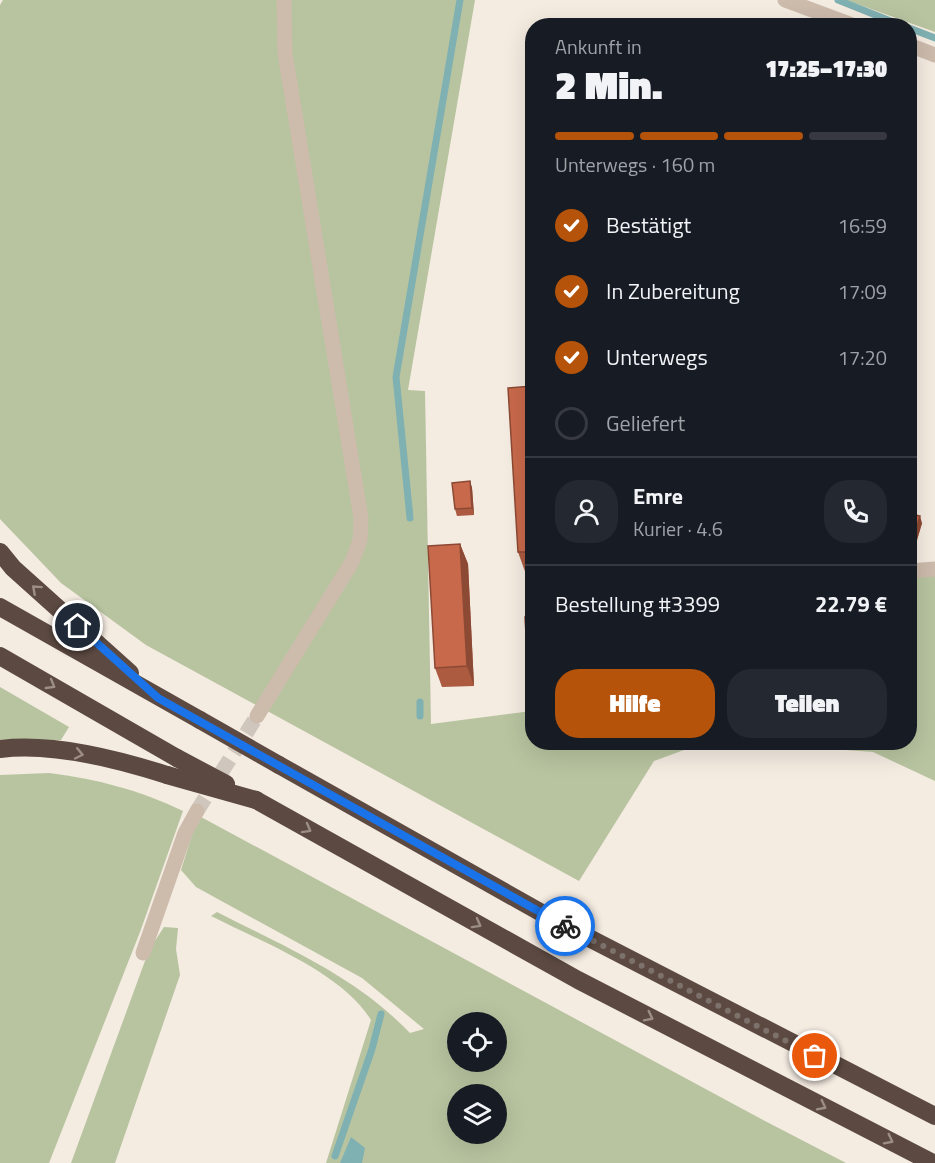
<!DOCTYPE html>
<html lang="de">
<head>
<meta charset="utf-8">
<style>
  :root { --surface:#171b24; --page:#242831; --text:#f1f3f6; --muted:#9ea1a6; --line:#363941; --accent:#b45309 }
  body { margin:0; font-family:"Titillium Web",sans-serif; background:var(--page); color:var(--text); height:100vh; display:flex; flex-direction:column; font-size:22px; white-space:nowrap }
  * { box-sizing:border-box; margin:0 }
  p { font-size:20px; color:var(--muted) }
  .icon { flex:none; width:33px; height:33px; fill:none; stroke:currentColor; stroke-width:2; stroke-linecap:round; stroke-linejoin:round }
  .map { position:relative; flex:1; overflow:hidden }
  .drawer { position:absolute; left:525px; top:18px; width:392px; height:732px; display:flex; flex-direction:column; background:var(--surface); border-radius:24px; box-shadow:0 6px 24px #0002 }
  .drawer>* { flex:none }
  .tools { position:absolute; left:447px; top:1012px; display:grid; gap:12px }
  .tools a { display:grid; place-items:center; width:60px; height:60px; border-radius:50%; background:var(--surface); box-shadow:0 6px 24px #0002; font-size:30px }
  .pin { position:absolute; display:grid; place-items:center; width:51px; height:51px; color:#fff; margin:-26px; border:3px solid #fff; border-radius:50%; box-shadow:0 2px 6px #0007 }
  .courier { position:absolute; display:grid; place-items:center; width:60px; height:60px; margin:-30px; border:4px solid #1a73e8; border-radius:50%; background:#fff; color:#222; box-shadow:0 2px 8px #0007 }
  .headline em { font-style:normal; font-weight:800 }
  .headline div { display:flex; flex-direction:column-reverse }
  .headline { display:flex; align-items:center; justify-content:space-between; height:102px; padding:0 30px }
  h1 { font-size:39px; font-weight:800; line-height:45px }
  .bar { display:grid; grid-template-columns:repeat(4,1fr); gap:9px 6px; align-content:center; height:72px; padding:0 30px }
  .bar i { height:8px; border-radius:4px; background:var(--line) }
  .bar .on { background:var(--accent) }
  .bar p { grid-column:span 4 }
  .line { display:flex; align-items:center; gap:15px; padding:0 30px; border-top:2px solid var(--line) }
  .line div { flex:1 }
  .round { display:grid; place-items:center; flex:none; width:63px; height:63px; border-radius:24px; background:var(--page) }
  ol { padding:0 30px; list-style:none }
  li { display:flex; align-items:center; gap:18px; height:66px }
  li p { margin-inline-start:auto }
  li .icon { padding:6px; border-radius:50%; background:var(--accent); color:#fff; stroke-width:4 }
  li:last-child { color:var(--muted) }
  li i { width:33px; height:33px; border:3px solid var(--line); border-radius:50% }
  .cta { display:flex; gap:12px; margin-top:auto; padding:12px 30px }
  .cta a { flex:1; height:69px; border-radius:24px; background:var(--accent); color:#fff; font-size:24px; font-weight:800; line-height:69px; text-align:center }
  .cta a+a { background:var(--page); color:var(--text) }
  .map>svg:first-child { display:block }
  .green { fill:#b8c4a0; fill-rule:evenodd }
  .water { fill:#7fb0b2 }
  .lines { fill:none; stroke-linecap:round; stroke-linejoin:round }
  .stream { stroke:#7fb0b2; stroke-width:7 }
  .minor-tunnel { stroke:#cfc6bd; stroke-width:15; stroke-dasharray:15 8; stroke-linecap:butt }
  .minor { stroke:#cdbbac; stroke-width:15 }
  .motorway { stroke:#5c4a42; stroke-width:18 }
  .motorway-bridge { stroke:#5c4a42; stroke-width:18 }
  .wall { fill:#ac5a40 }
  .shaded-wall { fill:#8c4a34 }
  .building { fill:#c8694b; stroke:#8c4a34; stroke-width:1.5 }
  .oneway { stroke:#9c8e87 }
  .done { stroke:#7c716b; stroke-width:6; stroke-dasharray:0 10.8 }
  .route { stroke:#1a73e8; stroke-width:8 }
</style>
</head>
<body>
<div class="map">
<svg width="935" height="1163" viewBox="0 0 935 1163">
  <rect width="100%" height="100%" fill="#f4ebe1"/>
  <!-- green -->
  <g class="green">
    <polygon points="3,0 475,0 408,390 425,391 431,724 532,711 532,742 703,743 654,761 579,881 146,645 61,583 0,519 0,5"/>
    <polygon points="846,0 935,0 935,32"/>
    <polygon points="935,574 935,781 873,752 750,743 909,742 909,577"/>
    <polygon points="0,687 69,727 61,740 0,740"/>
    <path d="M49 773C97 779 139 790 183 811L140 932 49 1163H0V775Z"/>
    <path d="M201 817 765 1121 846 1163H326L371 1020C342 972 260 941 211 916L217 912C287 948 355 976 410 1033L424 1029 362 978 196 887 181 870 195 825ZM458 1023H496V1062H458ZM458 1095H496V1134H458Z"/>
    <polygon points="164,927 178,928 176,949 180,975 115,1163 71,1163 149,950"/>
  </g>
  <!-- water -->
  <polygon class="water" points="351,1137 365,1148 362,1163 340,1163"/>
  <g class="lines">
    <!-- stream -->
    <g class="stream">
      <polyline points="838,0 903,26"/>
      <polyline points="909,28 935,38"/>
      <polyline points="410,518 396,377 460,0"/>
      <polyline points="420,702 420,716"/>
      <polyline points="335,1156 372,1049 381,1014"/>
    </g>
    <!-- minor-tunnel -->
    <polyline class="minor-tunnel" points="197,811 257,716"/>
    <!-- minor -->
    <g class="minor">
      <polyline points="785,0 855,26"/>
      <polyline points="909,45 935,55"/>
      <polyline points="909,571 935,569"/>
      <polyline points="257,716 352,562 360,540 361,518 285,53 284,0"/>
      <polyline points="143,953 185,833 197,811"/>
    </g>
    <!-- motorway -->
    <g class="motorway">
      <polyline points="0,552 13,568 130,673"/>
      <polyline points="0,607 200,720"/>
      <polyline points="0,656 177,758"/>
      <path d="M0 749C52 742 117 759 167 775"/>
      <polyline points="279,765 556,921 935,1116"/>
      <polyline points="256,800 578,980 933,1163"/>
    </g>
    <!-- motorway-bridge -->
    <g class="motorway-bridge">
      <polyline points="200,720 279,765"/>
      <polyline points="177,758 226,784"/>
      <polyline points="167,775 256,800"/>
    </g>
  </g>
  <!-- wall -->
  <g class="wall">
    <polygon points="532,386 532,577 527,577 518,552"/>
    <polygon points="470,481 472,488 474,515 457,516 455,509"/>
    <polygon points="909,523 922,523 917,540 910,538"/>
    <polygon points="460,544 468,564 474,686 442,687 435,668"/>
    <polygon points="532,617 532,696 529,687"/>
  </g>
  <!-- shaded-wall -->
  <g class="shaded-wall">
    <polygon points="470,481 472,488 474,515 472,508"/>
    <polygon points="920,516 922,523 917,540 915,533"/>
    <polygon points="460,544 468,564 474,686 467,666"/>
  </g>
  <!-- building -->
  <g class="building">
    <polygon points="532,386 532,552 518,552 508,388"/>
    <polygon points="470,481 472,508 455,509 452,483"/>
    <polygon points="911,514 920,516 915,533 909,532 909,523"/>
    <polygon points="460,544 467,666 435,668 428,546"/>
    <polygon points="525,617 532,617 532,687 529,687"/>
  </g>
  <!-- one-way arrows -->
  <defs><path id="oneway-chevron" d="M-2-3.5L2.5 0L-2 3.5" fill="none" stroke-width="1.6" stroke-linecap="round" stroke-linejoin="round" transform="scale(1.5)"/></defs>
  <g class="oneway">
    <use href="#oneway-chevron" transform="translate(36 589) rotate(-138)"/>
    <use href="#oneway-chevron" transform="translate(51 685) rotate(30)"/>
    <use href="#oneway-chevron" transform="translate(79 754) rotate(12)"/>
    <use href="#oneway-chevron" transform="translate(307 829) rotate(29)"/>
    <use href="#oneway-chevron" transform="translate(477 924) rotate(29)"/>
    <use href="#oneway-chevron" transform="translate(649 1017) rotate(27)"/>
    <use href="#oneway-chevron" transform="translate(822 1106) rotate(27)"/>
    <use href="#oneway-chevron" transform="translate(889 1140) rotate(27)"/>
  </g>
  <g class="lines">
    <!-- done -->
    <polyline class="done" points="565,926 815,1056"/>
    <!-- route -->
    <polyline class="route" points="78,626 158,698 565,926"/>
  </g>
</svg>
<div class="tools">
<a><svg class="icon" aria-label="locate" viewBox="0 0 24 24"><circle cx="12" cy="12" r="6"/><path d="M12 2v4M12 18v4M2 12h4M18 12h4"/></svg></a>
<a><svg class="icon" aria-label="layers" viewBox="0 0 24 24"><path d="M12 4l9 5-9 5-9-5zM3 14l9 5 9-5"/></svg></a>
</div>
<div class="pin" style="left:815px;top:1056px;background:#ea580c"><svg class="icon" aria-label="bag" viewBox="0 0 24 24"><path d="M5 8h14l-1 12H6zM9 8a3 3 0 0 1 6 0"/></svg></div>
<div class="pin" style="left:78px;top:626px;background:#1f2937"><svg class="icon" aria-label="home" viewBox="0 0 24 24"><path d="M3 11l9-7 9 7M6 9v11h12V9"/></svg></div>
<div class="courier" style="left:565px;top:926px"><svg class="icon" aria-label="bike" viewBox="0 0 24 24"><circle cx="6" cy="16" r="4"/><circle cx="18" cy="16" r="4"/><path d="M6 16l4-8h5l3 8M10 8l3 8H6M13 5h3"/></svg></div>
<section class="drawer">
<div class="headline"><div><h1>2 Min.</h1><p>Ankunft in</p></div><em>17:25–17:30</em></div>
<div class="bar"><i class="on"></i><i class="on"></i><i class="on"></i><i></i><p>Unterwegs · 160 m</p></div>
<ol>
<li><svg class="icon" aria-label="check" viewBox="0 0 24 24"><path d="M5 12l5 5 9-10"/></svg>Bestätigt<p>16:59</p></li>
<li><svg class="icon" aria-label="check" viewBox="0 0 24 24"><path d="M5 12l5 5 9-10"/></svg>In Zubereitung<p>17:09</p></li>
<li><svg class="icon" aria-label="check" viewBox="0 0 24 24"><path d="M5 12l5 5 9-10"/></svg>Unterwegs<p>17:20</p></li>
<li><i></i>Geliefert</li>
</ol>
<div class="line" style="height:108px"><a class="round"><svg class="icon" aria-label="person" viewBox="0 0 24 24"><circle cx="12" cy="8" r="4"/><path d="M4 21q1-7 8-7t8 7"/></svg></a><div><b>Emre</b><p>Kurier · 4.6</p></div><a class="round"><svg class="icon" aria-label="phone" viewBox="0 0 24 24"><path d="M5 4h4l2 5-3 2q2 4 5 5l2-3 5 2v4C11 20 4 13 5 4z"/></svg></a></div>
<div class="line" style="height:78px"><div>Bestellung #3399</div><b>22.79 €</b></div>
<div class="cta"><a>Hilfe</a><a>Teilen</a></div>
</section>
</div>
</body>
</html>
